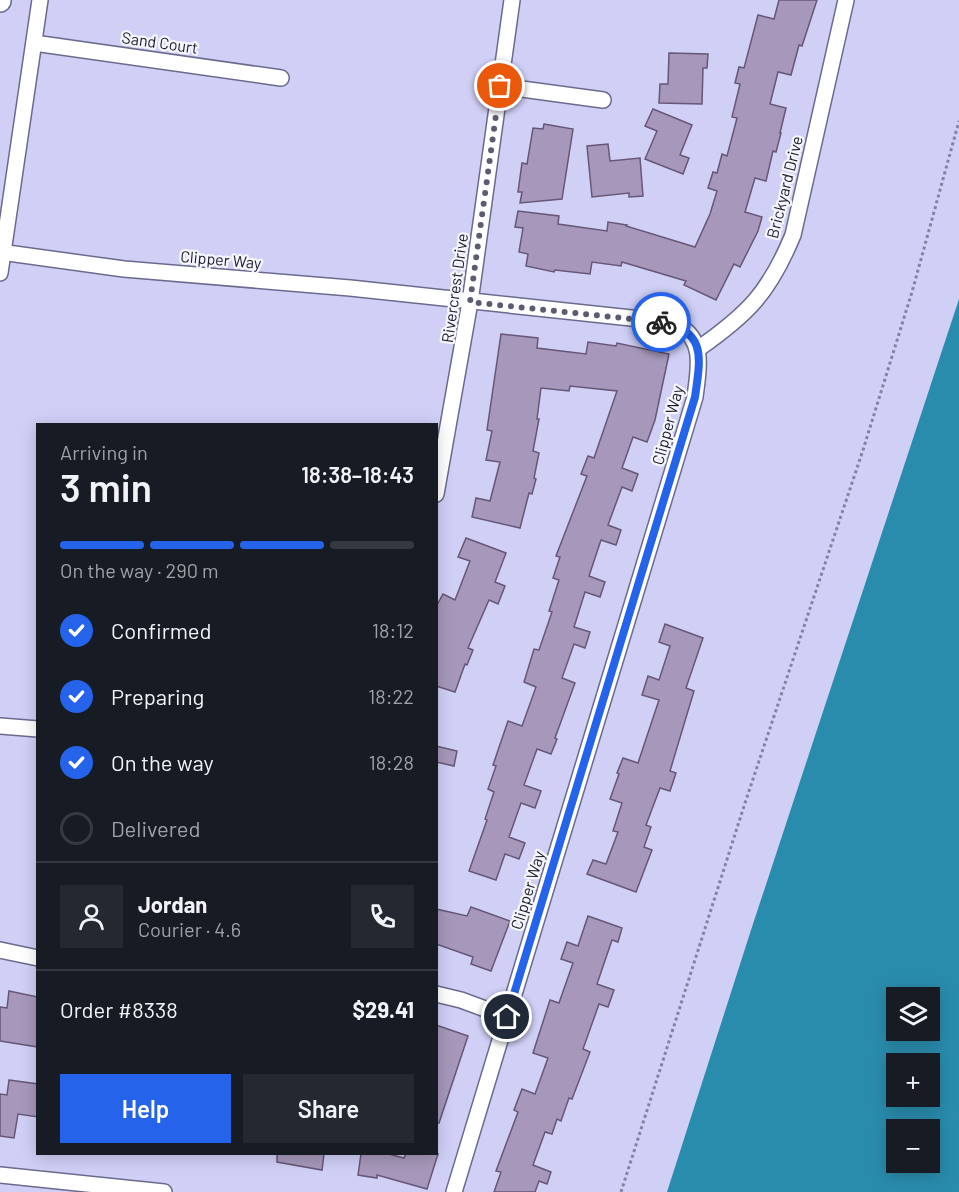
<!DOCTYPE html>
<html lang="en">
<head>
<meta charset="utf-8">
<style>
  :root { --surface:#171b24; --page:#242831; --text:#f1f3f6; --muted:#9ea1a6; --line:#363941; --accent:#2563eb }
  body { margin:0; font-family:Barlow,sans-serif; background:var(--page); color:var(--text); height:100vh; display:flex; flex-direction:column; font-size:22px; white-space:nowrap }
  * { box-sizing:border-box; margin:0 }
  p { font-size:20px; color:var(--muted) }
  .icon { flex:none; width:33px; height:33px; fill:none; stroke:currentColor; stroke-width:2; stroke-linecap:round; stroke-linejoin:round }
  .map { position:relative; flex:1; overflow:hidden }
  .panel { position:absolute; left:36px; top:423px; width:402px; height:732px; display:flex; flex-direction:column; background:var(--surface); border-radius:0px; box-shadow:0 3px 15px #0003 }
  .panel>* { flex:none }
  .tools { position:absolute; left:886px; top:987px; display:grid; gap:12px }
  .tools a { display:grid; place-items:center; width:54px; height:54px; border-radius:0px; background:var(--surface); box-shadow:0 3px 15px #0003; font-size:30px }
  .pin { position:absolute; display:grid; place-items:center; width:51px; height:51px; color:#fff; margin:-26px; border:3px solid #fff; border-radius:50%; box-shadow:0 2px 6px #0007 }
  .courier { position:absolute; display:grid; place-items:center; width:60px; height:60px; margin:-30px; border:4px solid #2563eb; border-radius:50%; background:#fff; color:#222; box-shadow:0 2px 8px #0007 }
  .head em { font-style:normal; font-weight:600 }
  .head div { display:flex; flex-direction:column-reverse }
  .head { display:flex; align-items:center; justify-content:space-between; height:102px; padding:0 24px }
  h1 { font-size:39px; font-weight:600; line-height:45px }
  .bar { display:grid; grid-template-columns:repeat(4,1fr); gap:9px 6px; align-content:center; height:72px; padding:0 24px }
  .bar i { height:8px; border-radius:4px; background:var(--line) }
  .bar .on { background:var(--accent) }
  .bar p { grid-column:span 4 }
  .line { display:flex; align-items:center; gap:15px; padding:0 24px; border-top:2px solid var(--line) }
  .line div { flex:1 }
  .round { display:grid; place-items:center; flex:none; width:63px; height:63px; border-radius:0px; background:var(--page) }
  ol { padding:0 24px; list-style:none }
  li { display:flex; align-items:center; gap:18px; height:66px }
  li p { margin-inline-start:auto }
  li .icon { padding:6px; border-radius:50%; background:var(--accent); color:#fff; stroke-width:4 }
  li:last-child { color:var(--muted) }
  li i { width:33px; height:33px; border:3px solid var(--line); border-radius:50% }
  .button { display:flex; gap:12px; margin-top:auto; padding:12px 24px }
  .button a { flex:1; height:69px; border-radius:0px; background:var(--accent); color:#fff; font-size:24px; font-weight:600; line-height:69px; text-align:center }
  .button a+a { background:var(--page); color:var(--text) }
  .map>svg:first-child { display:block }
  .water { fill:#2a8cad; fill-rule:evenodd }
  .building { fill:#a798bb; stroke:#665777; stroke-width:1.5 }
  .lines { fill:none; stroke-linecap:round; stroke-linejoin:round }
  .minor-casing { stroke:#6b6a8c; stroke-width:18 }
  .secondary-casing { stroke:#6b6a8c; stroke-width:24 }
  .path { stroke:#83839f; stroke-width:3; stroke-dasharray:3 3; stroke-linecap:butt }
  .minor { stroke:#fff; stroke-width:15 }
  .secondary { stroke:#fff; stroke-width:21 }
  .done { stroke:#5b5b72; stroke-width:6; stroke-dasharray:0 10.8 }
  .route { stroke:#2563eb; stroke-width:8 }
  .labels { text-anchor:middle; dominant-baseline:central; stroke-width:4.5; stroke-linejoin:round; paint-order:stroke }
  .street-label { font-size:16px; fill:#1c1c2a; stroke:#f4f5fd }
</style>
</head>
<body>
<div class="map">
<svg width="959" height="1192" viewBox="0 0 959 1192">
  <rect width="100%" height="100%" fill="#d0d0f7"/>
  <!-- water -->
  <path class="water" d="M959 299V1192H667L751 930ZM897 998H930V1030H897ZM897 1064H930V1096H897ZM897 1130H930V1162H897Z"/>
  <!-- building -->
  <g class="building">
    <polygon points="779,0 817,0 802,46 799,45 791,75 778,72 770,104 786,108 780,133 781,133 776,152 773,151 766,181 755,178 745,212 762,217 758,231 740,267 734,264 716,300 684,285 686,281 622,262 621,266 592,262 590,274 555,270 554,272 526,266 528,254 519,252 523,228 515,227 518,211 559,216 558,224 607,231 608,222 627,225 626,226 695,247 710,214 717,191 708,188 713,172 717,173 722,154 727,156 737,118 732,117 740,84 735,83 739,67 744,68 758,15 774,19"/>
    <polygon points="669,53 708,54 707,68 703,68 702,104 659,103 660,84 668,84"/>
    <polygon points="653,109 692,125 680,155 689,158 683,174 645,159 657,131 645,126"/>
    <polygon points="544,124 573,129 562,199 520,203 522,192 518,192 522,163 527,164 533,128 543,129"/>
    <polygon points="608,144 610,161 640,158 643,196 629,197 629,193 592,197 587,146"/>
    <polygon points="501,334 538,338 537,348 586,354 588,342 616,346 617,343 669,354 655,420 647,442 633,437 622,468 638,474 632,491 622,487 608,525 621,530 616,545 601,540 589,576 605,582 600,597 585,592 574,627 590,632 585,648 574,644 562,678 575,683 555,738 557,739 551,754 537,749 524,785 541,791 535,808 521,803 509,837 525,843 519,859 505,854 496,880 469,871 487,820 485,819 494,792 488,789 496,766 493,765 508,721 522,726 536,687 524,682 534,649 539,650 552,612 549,611 559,580 553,578 560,557 556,556 587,476 581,474 588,456 594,458 617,391 570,386 569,391 541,388 537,419 539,419 533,451 539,453 534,478 536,479 532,494 529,493 520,528 472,517 476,498 490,501 500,462 486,460 492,431 487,430"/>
    <polygon points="466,538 506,553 495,582 505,586 498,604 489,600 468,648 473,650 467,665 465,664 455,692 436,686 436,607 443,594 455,600 470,561 458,557"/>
    <polygon points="665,624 703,638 686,688 694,691 670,771 676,773 670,791 660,788 646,825 651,827 644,847 652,850 636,892 587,874 593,860 606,864 618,832 613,831 622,803 610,799 619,774 617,773 623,758 638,763 659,700 642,695 648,676 659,680 670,646 659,642"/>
    <polygon points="436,746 457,751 454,766 436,762"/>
    <polygon points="471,907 510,921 491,971 471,964 473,957 436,944 436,909 467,916"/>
    <polygon points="588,916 622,928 618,942 612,940 597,984 614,990 608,1007 599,1004 583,1049 590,1052 572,1099 569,1098 561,1121 557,1119 552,1134 545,1132 533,1165 551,1172 547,1184 539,1181 535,1192 494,1192 501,1172 496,1171 518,1112 514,1110 522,1089 535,1094 548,1058 533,1053 550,1000 559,1003 573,963 561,959 567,942 578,946"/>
    <polygon points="9,991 38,997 38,1047 0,1041 0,1007 7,1008"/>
    <polygon points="436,1025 468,1036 439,1123 436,1122"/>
    <polygon points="9,1080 38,1084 38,1117 18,1114 14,1138 0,1136 0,1094 7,1095"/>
    <polygon points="277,1154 324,1154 322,1170 277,1162"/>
    <polygon points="361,1154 389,1154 404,1158 406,1154 438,1154 427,1189 377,1175 377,1178 358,1175"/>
  </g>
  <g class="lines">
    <!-- minor casing -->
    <g class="minor-casing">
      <g id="minor">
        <polyline points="34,43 281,78"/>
        <polyline points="500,86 603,100"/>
        <path d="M0 252 124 269 350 288 650 320C659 321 670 322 678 326 706 339 698 372 695 397L454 1192"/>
        <polyline points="0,273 40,0"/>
        <path d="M698 349C748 314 769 293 793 235L846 0"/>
        <polyline points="436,494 470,302 512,0"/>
        <polyline points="0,726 38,729"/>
        <polyline points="0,950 38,958"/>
        <polyline points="436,994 461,1000 507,1017"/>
        <polyline points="0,1175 164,1192"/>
      </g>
    </g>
    <!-- secondary casing -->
    <g class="secondary-casing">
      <polyline id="secondary" points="0,1 0,0"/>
    </g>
    <!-- path -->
    <polyline class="path" points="621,1192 745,803 863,450 912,292 959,121"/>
    <!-- minor -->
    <use href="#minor" class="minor"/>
    <!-- secondary -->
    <use href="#secondary" class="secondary"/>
  </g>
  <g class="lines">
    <!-- done -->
    <polyline class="done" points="500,86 470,302 661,322"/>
    <!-- route -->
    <path class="route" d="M507 1017 695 397C700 360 708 331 661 322"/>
  </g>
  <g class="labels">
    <!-- street labels -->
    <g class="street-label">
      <text transform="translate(160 42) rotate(8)">Sand Court</text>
      <text transform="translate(784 187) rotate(-76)">Brickyard Drive</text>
      <text transform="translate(221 259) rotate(5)">Clipper Way</text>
      <text transform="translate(454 288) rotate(-82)">Rivercrest Drive</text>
      <text transform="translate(667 425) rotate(-75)">Clipper Way</text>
      <text transform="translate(527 890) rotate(-73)">Clipper Way</text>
    </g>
  </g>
</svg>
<div class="tools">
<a><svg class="icon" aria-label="layers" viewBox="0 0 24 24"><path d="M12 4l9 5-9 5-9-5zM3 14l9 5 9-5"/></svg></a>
<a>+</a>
<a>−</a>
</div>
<div class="pin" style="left:500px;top:86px;background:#ea580c"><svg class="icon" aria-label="bag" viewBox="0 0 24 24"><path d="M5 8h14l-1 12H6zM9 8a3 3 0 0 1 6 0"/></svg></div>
<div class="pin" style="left:507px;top:1017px;background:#1f2937"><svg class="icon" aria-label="home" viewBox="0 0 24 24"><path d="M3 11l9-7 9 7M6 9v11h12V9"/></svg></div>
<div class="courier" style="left:661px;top:322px"><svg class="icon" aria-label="bike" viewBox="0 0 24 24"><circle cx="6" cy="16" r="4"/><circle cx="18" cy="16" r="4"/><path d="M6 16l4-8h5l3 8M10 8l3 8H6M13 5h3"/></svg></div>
<section class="panel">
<div class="head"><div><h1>3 min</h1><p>Arriving in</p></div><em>18:38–18:43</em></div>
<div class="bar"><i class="on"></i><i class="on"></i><i class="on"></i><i></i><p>On the way · 290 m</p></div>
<ol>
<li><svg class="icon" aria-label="check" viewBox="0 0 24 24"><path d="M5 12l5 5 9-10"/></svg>Confirmed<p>18:12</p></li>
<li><svg class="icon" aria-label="check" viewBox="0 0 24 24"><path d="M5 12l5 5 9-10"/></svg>Preparing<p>18:22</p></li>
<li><svg class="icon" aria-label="check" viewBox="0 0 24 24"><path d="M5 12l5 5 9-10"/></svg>On the way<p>18:28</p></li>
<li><i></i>Delivered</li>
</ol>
<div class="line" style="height:108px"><a class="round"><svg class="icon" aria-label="person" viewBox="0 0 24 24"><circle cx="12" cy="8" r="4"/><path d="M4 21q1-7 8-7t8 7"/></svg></a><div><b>Jordan</b><p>Courier · 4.6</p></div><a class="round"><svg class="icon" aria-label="phone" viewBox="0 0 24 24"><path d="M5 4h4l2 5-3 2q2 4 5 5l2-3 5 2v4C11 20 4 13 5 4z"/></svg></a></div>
<div class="line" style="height:78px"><div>Order #8338</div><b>$29.41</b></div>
<div class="button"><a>Help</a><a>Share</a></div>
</section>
</div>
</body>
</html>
